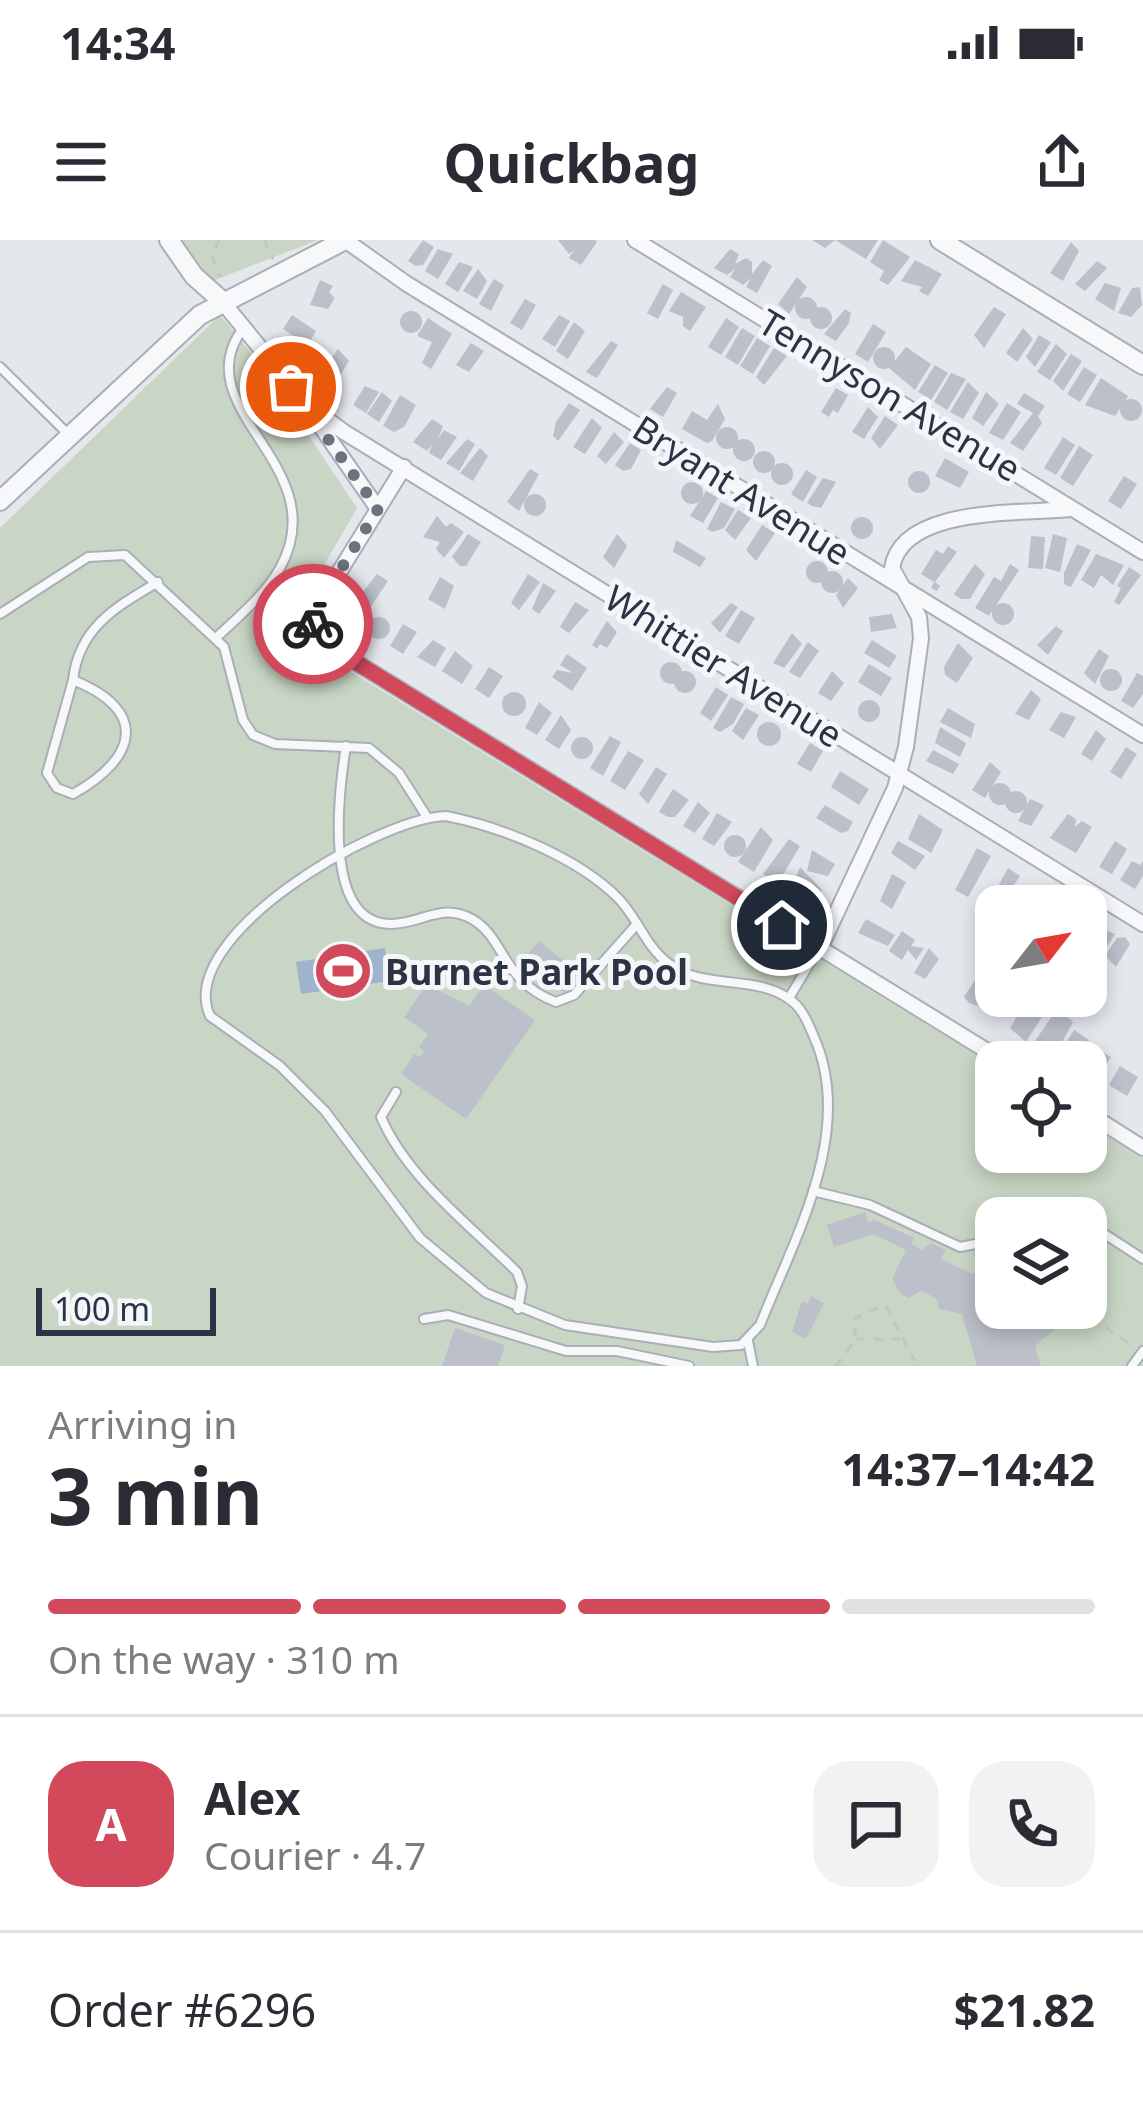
<!DOCTYPE html>
<html lang="en">
<head>
<meta charset="utf-8">
<style>
  :root { --surface:#fff; --page:#f2f2f3; --text:#2b2b33; --muted:#7c7c81; --line:#e1e1e2; --accent:#d1495b }
  body { margin:0; font-family:"Noto Sans",sans-serif; background:var(--page); color:var(--text); height:100vh; display:flex; flex-direction:column; font-size:45px; white-space:nowrap }
  * { box-sizing:border-box; margin:0 }
  p { font-size:39px; color:var(--muted) }
  .icon { flex:none; width:66px; height:66px; fill:none; stroke:currentColor; stroke-width:2; stroke-linecap:round; stroke-linejoin:round }
  .map { position:relative; height:1126px; overflow:hidden }
  .sheet { display:flex; flex-direction:column; background:var(--surface); flex:1 }
  .sheet>* { flex:none }
  .needle { width:78px; rotate:59deg }
  .controls { position:absolute; left:975px; top:645px; display:grid; gap:24px }
  .controls a { display:grid; place-items:center; width:132px; height:132px; border-radius:24px; background:var(--surface); box-shadow:0 6px 18px #0003; font-size:60px }
  .scale { position:absolute; left:36px; bottom:30px; width:180px; box-sizing:border-box; padding-left:12px; border:6px solid #2b3445; border-top:0; font-size:33px; line-height:42px; white-space:nowrap; color:#2b3445; -webkit-text-stroke:9px #f4f6f9; paint-order:stroke }
  .pin { position:absolute; display:grid; place-items:center; width:102px; height:102px; color:#fff; margin:-51px; border:6px solid #fff; border-radius:50%; box-shadow:0 3px 12px #0007 }
  .courier { position:absolute; display:grid; place-items:center; width:120px; height:120px; margin:-60px; border:9px solid #d1495b; border-radius:50%; background:#fff; color:#222; box-shadow:0 3px 15px #0007 }
  .head em { font-style:normal; font-weight:700 }
  .head div { display:flex; flex-direction:column-reverse }
  .head { display:flex; align-items:center; justify-content:space-between; height:204px; padding:0 48px }
  h1 { font-size:78px; font-weight:700; line-height:90px }
  .bar { display:grid; grid-template-columns:repeat(4,1fr); gap:18px 12px; align-content:center; height:144px; padding:0 48px }
  .bar i { height:15px; border-radius:9px; background:var(--line) }
  .bar .current { background:var(--accent) }
  .bar p { grid-column:span 4 }
  .line { display:flex; align-items:center; gap:30px; padding:0 48px; border-top:3px solid var(--line) }
  .line div { flex:1 }
  .round { display:grid; place-items:center; flex:none; width:126px; height:126px; border-radius:36px; background:var(--page) }
  .status { display:flex; justify-content:space-between; align-items:center; height:84px; padding:0 60px; background:var(--surface); direction:ltr }
  .status svg { height:33px; fill:currentColor }
  header { display:flex; justify-content:space-between; align-items:center; height:156px; padding:0 48px; background:var(--surface); font-size:54px; font-weight:700 }
  .map>svg:first-child { display:block }
  .green { fill:#c9d6c5; fill-rule:evenodd }
  .water { fill:#9fb4cc }
  .building { fill:#bbc0ca }
  .lines { fill:none; stroke-linecap:round; stroke-linejoin:round }
  .service-casing { stroke:#a9aeb7; stroke-width:12 }
  .minor-casing { stroke:#a9aeb7; stroke-width:18 }
  .tertiary-casing { stroke:#a9aeb7; stroke-width:22 }
  .path { stroke:#c2c5cb; stroke-width:3; stroke-dasharray:9 9; stroke-linecap:butt }
  .service { stroke:#f7f8fa; stroke-width:8 }
  .minor { stroke:#f7f8fa; stroke-width:14 }
  .tertiary { stroke:#f7f8fa; stroke-width:18 }
  .done { stroke:#6c737f; stroke-width:12; stroke-dasharray:0 21.6 }
  .route { stroke:#d1495b; stroke-width:15 }
  .labels { text-anchor:middle; dominant-baseline:central; stroke-width:10; stroke-linejoin:round; paint-order:stroke }
  .street-label { font-size:36px; fill:#2b3445; stroke:#f4f6f9 }
  .poi-label { font-size:36px; font-weight:bold; fill:#2b3445; stroke:#f4f6f9; text-anchor:start }
</style>
</head>
<body>
<div class="status"><b>14:34</b><svg viewBox="0 0 49 12"><path d="M0 12V9h3v3zM5 12V6h3v6zM10 12V3h3v9zM15 12V0h3v12zM26 1h20v11H26zM47 4h2v5h-2z"/></svg></div>
<header><svg class="icon" aria-label="menu" viewBox="0 0 24 24"><path d="M4 6h16M4 12h16M4 18h16"/></svg>Quickbag<svg class="icon" aria-label="share" viewBox="0 0 24 24"><path d="M12 15V3M7 8l5-5 5 5M5 13v7h14v-7"/></svg></header>
<div class="map">
<svg width="1143" height="1126" viewBox="0 0 1143 1126">
  <rect width="100%" height="100%" fill="#e4e7ec"/>
  <!-- green -->
  <g class="green">
    <polygon points="178,0 318,0 215,40 205,37"/>
    <path d="M220 75 262 126 357 268 293 379 317 411 996 827V912H1086V883L1143 918V1126H0V288ZM996 978H1086V1068H996Z"/>
  </g>
  <!-- water -->
  <polygon class="water" points="385,708 390,741 301,754 296,722"/>
  <!-- building -->
  <g class="building">
    <polygon points="423,0 434,7 423,25 416,26 408,21"/>
    <polygon points="558,0 595,0 597,2 581,25 569,18 574,10 569,14"/>
    <polygon points="812,0 878,0 866,19 835,0 825,8"/>
    <polygon points="883,0 910,17 888,45 879,40 884,31 870,22"/>
    <polygon points="1071,2 1079,11 1063,41 1050,33"/>
    <polygon points="438,9 453,14 438,39 425,31"/>
    <polygon points="730,9 739,14 735,24 746,18 752,22 752,34 763,20 772,26 757,53 746,47 751,38 743,45 730,37 735,29 727,35 714,28"/>
    <polygon points="915,20 942,34 928,56 919,51 922,47 901,41"/>
    <polygon points="1097,21 1107,28 1085,51 1075,44"/>
    <polygon points="459,22 473,27 458,52 445,44"/>
    <polygon points="478,29 487,41 477,59 463,51"/>
    <polygon points="797,37 807,47 789,74 778,64"/>
    <polygon points="494,39 504,45 491,71 479,64"/>
    <polygon points="320,40 333,46 329,52 335,58 328,69 310,65"/>
    <polygon points="1105,43 1121,48 1114,71 1095,59"/>
    <polygon points="663,44 673,50 658,79 647,73"/>
    <polygon points="1140,47 1142,65 1131,77 1118,73 1132,48"/>
    <polygon points="681,52 706,67 690,91 683,86 683,77 669,71"/>
    <circle cx="806" cy="68" r="11"/>
    <polygon points="525,59 536,65 522,90 510,83"/>
    <polygon points="994,67 1006,74 984,108 974,95"/>
    <circle cx="821" cy="78" r="11"/>
    <polygon points="845,69 851,73 849,83 836,101 824,94"/>
    <circle cx="411" cy="82" r="11"/>
    <polygon points="292,75 316,91 308,105 283,89"/>
    <polygon points="559,75 570,81 555,107 542,99"/>
    <polygon points="428,78 452,94 431,129 422,123 432,102 417,96"/>
    <polygon points="726,78 739,87 721,115 708,107"/>
    <polygon points="574,82 585,91 568,119 556,111"/>
    <polygon points="873,84 886,92 868,122 855,114"/>
    <polygon points="742,88 755,96 738,125 725,117"/>
    <polygon points="1023,88 1033,99 1017,122 1006,113"/>
    <polygon points="1039,95 1051,102 1035,127 1026,117"/>
    <polygon points="757,98 770,106 753,134 740,126"/>
    <polygon points="611,101 618,105 597,138 586,132"/>
    <polygon points="471,103 484,111 469,132 456,125"/>
    <polygon points="1056,104 1067,114 1050,140 1037,132"/>
    <polygon points="906,107 931,124 915,150 889,128"/>
    <circle cx="884" cy="118" r="11"/>
    <polygon points="774,108 787,116 764,145 756,137"/>
    <polygon points="338,109 349,121 335,144 320,135"/>
    <polygon points="1071,114 1082,121 1063,151 1053,141"/>
    <polygon points="935,125 948,133 931,160 918,152"/>
    <polygon points="1084,127 1097,135 1080,162 1067,154"/>
    <polygon points="951,133 966,139 947,170 934,162"/>
    <polygon points="1101,138 1128,156 1115,176 1085,165"/>
    <polygon points="968,142 979,153 963,179 950,172"/>
    <polygon points="365,146 379,152 366,173 353,165"/>
    <polygon points="667,147 677,153 663,177 650,169"/>
    <polygon points="836,148 848,155 838,173 833,170 829,177 821,172"/>
    <polygon points="382,152 392,161 379,182 367,174"/>
    <polygon points="986,152 999,164 983,186 972,178"/>
    <polygon points="1024,153 1045,166 1038,176 1042,183 1023,211 1010,203 1033,173 1017,164"/>
    <polygon points="400,155 416,165 404,187 394,192 383,186"/>
    <circle cx="1131" cy="170" r="11"/>
    <polygon points="569,163 580,170 558,201 553,196 556,182"/>
    <polygon points="1007,163 1021,172 1003,200 989,193"/>
    <polygon points="718,164 725,179 712,201 707,203 682,189 692,171 707,180"/>
    <polygon points="868,167 878,177 864,199 852,192"/>
    <polygon points="885,176 898,185 880,209 871,198"/>
    <polygon points="592,178 602,188 585,214 573,207"/>
    <polygon points="432,179 443,186 438,199 444,190 457,197 441,220 429,213 432,205 427,211 413,202"/>
    <circle cx="727" cy="198" r="11"/>
    <polygon points="614,192 624,202 606,224 597,216"/>
    <polygon points="1063,197 1075,205 1056,235 1044,228"/>
    <circle cx="744" cy="210" r="11"/>
    <polygon points="467,199 475,204 459,231 446,223"/>
    <polygon points="630,203 641,210 631,229 623,231 615,225"/>
    <polygon points="1079,206 1093,215 1073,246 1060,238"/>
    <polygon points="480,208 488,216 473,241 460,233"/>
    <circle cx="764" cy="222" r="11"/>
    <polygon points="945,218 969,232 960,248 935,236"/>
    <circle cx="782" cy="234" r="11"/>
    <polygon points="530,229 539,234 519,271 507,262"/>
    <polygon points="806,230 817,237 803,262 791,254"/>
    <circle cx="919" cy="242" r="11"/>
    <polygon points="1124,236 1137,244 1121,269 1108,261"/>
    <polygon points="823,238 836,242 821,268 812,266 807,263"/>
    <circle cx="692" cy="253" r="11"/>
    <polygon points="706,251 718,258 703,283 690,276"/>
    <circle cx="535" cy="265" r="11"/>
    <polygon points="721,262 735,269 724,288 713,292 707,289"/>
    <polygon points="738,270 751,278 735,300 725,290"/>
    <polygon points="437,276 446,287 451,283 464,292 444,318 436,309 440,302 423,297"/>
    <circle cx="862" cy="288" r="11"/>
    <polygon points="762,285 775,293 756,321 746,310"/>
    <polygon points="468,294 481,302 466,326 460,326 452,317"/>
    <polygon points="617,294 627,306 614,328 603,317"/>
    <polygon points="1053,294 1067,298 1060,332 1045,328"/>
    <polygon points="1031,296 1045,297 1043,329 1028,328"/>
    <polygon points="676,300 706,318 700,327 673,312"/>
    <polygon points="1077,304 1091,310 1071,347 1064,344 1064,333"/>
    <polygon points="948,306 957,312 935,342 940,346 937,351 931,348 934,342 921,334 936,310 943,314"/>
    <polygon points="1096,314 1124,325 1113,345 1101,335 1094,348 1081,340"/>
    <circle cx="817" cy="332" r="11"/>
    <polygon points="975,324 985,334 970,359 961,359 954,354"/>
    <polygon points="1010,324 1019,330 989,376 975,368 994,337 1001,341"/>
    <polygon points="1129,327 1141,335 1119,365 1114,362 1121,348 1117,346"/>
    <circle cx="832" cy="342" r="11"/>
    <polygon points="377,334 388,341 358,386 346,374"/>
    <polygon points="528,334 540,342 519,370 511,363"/>
    <polygon points="440,337 454,346 445,369 428,359"/>
    <polygon points="848,338 858,348 843,368 836,355"/>
    <polygon points="543,343 556,351 539,374 532,369"/>
    <polygon points="575,362 589,370 569,393 560,387"/>
    <circle cx="1003" cy="374" r="11"/>
    <polygon points="731,363 738,367 720,393 711,383"/>
    <polygon points="741,370 755,378 739,404 725,396"/>
    <polygon points="892,374 897,388 871,392 869,377"/>
    <circle cx="379" cy="388" r="11"/>
    <polygon points="607,381 617,392 607,408 600,404 597,409 592,405"/>
    <polygon points="403,384 417,392 403,414 390,406"/>
    <polygon points="1056,386 1063,391 1048,415 1037,405"/>
    <polygon points="792,393 802,404 784,428 773,423"/>
    <polygon points="433,400 446,408 435,427 417,417"/>
    <polygon points="872,400 897,416 889,428 864,413"/>
    <polygon points="808,402 819,411 800,438 789,432"/>
    <polygon points="958,403 973,418 957,443 945,435 944,427"/>
    <polygon points="1099,409 1109,416 1095,444 1084,433"/>
    <polygon points="455,411 473,426 462,444 442,431"/>
    <polygon points="567,414 587,428 572,451 552,437 557,430 573,433 560,425"/>
    <circle cx="671" cy="433" r="11"/>
    <polygon points="869,424 892,438 881,456 858,442"/>
    <polygon points="489,427 503,436 489,458 475,449"/>
    <circle cx="1111" cy="440" r="11"/>
    <polygon points="832,431 844,443 831,461 818,453"/>
    <circle cx="685" cy="442" r="11"/>
    <polygon points="1137,433 1143,436 1143,454 1133,468 1121,461"/>
    <polygon points="716,447 728,455 711,481 700,473"/>
    <polygon points="1031,450 1041,459 1029,480 1015,474"/>
    <circle cx="514" cy="464" r="12"/>
    <polygon points="731,457 744,464 733,484 720,492 713,488"/>
    <circle cx="869" cy="471" r="11"/>
    <polygon points="539,462 552,473 537,495 525,488"/>
    <polygon points="746,468 759,475 743,500 732,491"/>
    <polygon points="948,468 975,484 971,498 940,482"/>
    <polygon points="1061,472 1076,477 1064,498 1049,490"/>
    <polygon points="561,475 571,490 559,509 545,500"/>
    <circle cx="769" cy="494" r="12"/>
    <polygon points="940,487 966,503 960,517 935,503"/>
    <polygon points="1096,490 1106,499 1092,521 1081,514"/>
    <polygon points="610,496 621,502 603,536 590,528"/>
    <circle cx="582" cy="508" r="11"/>
    <polygon points="810,503 823,511 811,532 797,524"/>
    <polygon points="1126,507 1137,514 1121,539 1110,532"/>
    <polygon points="933,510 959,524 953,534 926,521"/>
    <polygon points="628,511 644,520 625,550 610,541"/>
    <polygon points="990,522 1001,532 985,558 972,550"/>
    <polygon points="656,527 667,534 648,564 639,554"/>
    <polygon points="840,531 869,549 859,565 831,547"/>
    <circle cx="1000" cy="554" r="11"/>
    <polygon points="673,549 689,560 675,577 668,577 659,572"/>
    <circle cx="1016" cy="562" r="11"/>
    <polygon points="1030,559 1044,565 1031,586 1018,581"/>
    <polygon points="698,562 710,573 695,593 683,586"/>
    <polygon points="825,565 853,582 848,591 841,593 816,578"/>
    <polygon points="717,573 732,582 714,606 702,599"/>
    <polygon points="919,574 943,590 931,613 908,599"/>
    <polygon points="1068,574 1076,579 1075,587 1082,581 1092,587 1076,613 1050,598"/>
    <polygon points="761,587 773,600 754,632 738,622"/>
    <circle cx="735" cy="606" r="11"/>
    <polygon points="789,599 800,606 778,643 763,634"/>
    <polygon points="898,601 925,616 915,630 891,613"/>
    <polygon points="1115,601 1127,609 1112,634 1099,627"/>
    <polygon points="977,608 991,616 968,657 955,650"/>
    <polygon points="812,610 835,624 828,636 807,631"/>
    <polygon points="1132,621 1140,625 1143,621 1143,636 1135,649 1120,640"/>
    <polygon points="800,627 822,650 811,666 790,652"/>
    <polygon points="1008,628 1020,636 1005,658 995,652"/>
    <polygon points="892,634 906,642 892,669 880,661"/>
    <polygon points="866,679 895,695 888,706 858,693"/>
    <polygon points="1100,688 1115,694 1101,716 1090,706"/>
    <polygon points="902,691 915,700 911,706 924,708 916,720 908,710 902,720 889,711"/>
    <polygon points="1125,697 1130,704 1116,727 1105,716 1117,698"/>
    <polygon points="539,701 580,734 564,753 523,720"/>
    <polygon points="929,708 939,719 925,739 914,733"/>
    <polygon points="991,731 996,749 981,767 969,763 964,757 977,737 984,742"/>
    <polygon points="427,744 469,766 484,745 535,780 466,879 401,834 414,814 420,817 424,811 419,807 428,794 404,777"/>
    <polygon points="1023,767 1043,775 1026,802 1010,788"/>
    <polygon points="1057,769 1073,782 1053,819 1035,808 1035,801"/>
    <polygon points="1074,790 1089,800 1074,822 1060,822 1058,815"/>
    <polygon points="1096,808 1111,817 1095,842 1086,837 1086,823"/>
    <polygon points="1120,826 1138,837 1127,856 1109,845"/>
    <polygon points="865,972 868,982 875,980 914,998 911,1004 922,1010 931,1003 946,1010 941,1019 959,1028 974,1034 977,1028 985,1031 989,1023 996,1027 996,1068 1057,1068 1057,1087 1035,1106 1041,1126 977,1126 962,1074 939,1069 936,1058 921,1051 909,1058 901,1054 892,1039 906,1010 873,994 834,1007 827,985"/>
    <polygon points="811,1056 824,1063 806,1099 792,1092 802,1061 807,1064"/>
    <polygon points="455,1088 505,1105 498,1126 442,1126"/>
  </g>
  <g class="lines">
    <!-- service casing -->
    <g class="service-casing">
      <g id="service">
        <polyline points="0,127 69,195"/>
        <polyline points="0,374 88,317 125,315 224,407 243,480 253,495 275,504 369,508 399,533 427,577"/>
        <path d="M217 397C238 377 266 354 280 328 337 225 181 169 244 87"/>
        <path d="M73 440 47 533 57 548 73 554C139 517 148 470 73 440 79 387 116 367 158 342"/>
        <path d="M346 506C339 550 319 697 401 683 428 679 445 664 472 679 506 699 501 741 556 762L574 755 637 684"/>
        <path d="M446 576C502 587 577 617 618 658 637 677 646 707 668 723 703 751 755 734 789 759 802 767 808 783 814 797 856 891 794 999 760 1085L741 1105 713 1107 565 1085 486 1053 420 998 325 871 280 826 210 776C174 697 377 578 446 576Z"/>
        <polyline points="789,758 819,708"/>
        <path d="M396 852 381 877C407 938 471 986 517 1032L522 1046 518 1069"/>
        <polyline points="813,951 870,965 960,1007 996,1000"/>
        <polyline points="1086,982 1143,1019"/>
        <polyline points="424,1079 448,1075 566,1111 617,1111 689,1126"/>
        <polyline points="748,1101 753,1126"/>
        <polyline points="1132,1126 1143,1111"/>
      </g>
    </g>
    <!-- minor casing -->
    <g class="minor-casing">
      <g id="minor">
        <polyline points="345,0 407,44 1143,495"/>
        <polyline points="635,0 1143,312"/>
        <polyline points="221,60 306,164 344,192 1143,684"/>
        <polyline points="308,168 378,269"/>
        <polyline points="404,227 317,368 312,381 323,402 1005,822"/>
        <path d="M820 708 895 548 906 507 921 398 919 377 892 328C902 266 1020 274 1070 269"/>
        <polyline points="1086,872 1143,908"/>
      </g>
    </g>
    <!-- tertiary casing -->
    <g class="tertiary-casing">
      <g id="tertiary">
        <polyline points="169,0 194,36 221,60"/>
        <polyline points="940,0 1143,125"/>
        <polyline points="0,261 200,75 345,0"/>
      </g>
    </g>
    <!-- path -->
    <g class="path">
      <polyline points="219,0 212,17 220,37"/>
      <polyline points="264,0 273,19"/>
      <polyline points="1056,1071 1092,1077 1132,1106"/>
      <polyline points="856,1099 900,1099"/>
      <polyline points="836,1126 856,1099 853,1079 885,1065 918,1126"/>
    </g>
    <!-- service -->
    <use href="#service" class="service"/>
    <!-- minor -->
    <use href="#minor" class="minor"/>
    <!-- tertiary -->
    <use href="#tertiary" class="tertiary"/>
  </g>
  <g class="lines">
    <!-- done -->
    <polyline class="done" points="291,147 378,269 317,368 313,384"/>
    <!-- route -->
    <polyline class="route" points="313,384 323,402 782,685"/>
  </g>
  <!-- icons -->
  <defs>
    <g id="stadium-disc" transform="scale(3)"><circle r="9.5" fill="#d1495b" stroke="#f4f6f9"/><path d="M0-5a6.5 5 0 1 0 0 10a6.5 5 0 1 0 0-10ZM-3.5-1.8h7v3.6h-7Z" fill="#fff"/></g>
  </defs>
  <g fill-rule="evenodd">
    <use href="#stadium-disc" x="343" y="731"/>
  </g>
  <g class="labels">
    <!-- street labels -->
    <g class="street-label">
      <text transform="translate(890 155) rotate(31)">Tennyson Avenue</text>
      <text transform="translate(742 250) rotate(32)">Bryant Avenue</text>
      <text transform="translate(724 426) rotate(32)">Whittier Avenue</text>
    </g>
    <!-- poi labels -->
    <g class="poi-label">
      <text x="385" y="731">Burnet Park Pool</text>
    </g>
  </g>
</svg>
<div class="controls">
<a><svg class="needle" viewBox="-14 -14 28 28"><path d="M0-13l5 13h-10z" fill="#e53935"/><path d="M0 13l5-13h-10z" fill="#7c7c81"/></svg></a>
<a><svg class="icon" aria-label="locate" viewBox="0 0 24 24"><circle cx="12" cy="12" r="6"/><path d="M12 2v4M12 18v4M2 12h4M18 12h4"/></svg></a>
<a><svg class="icon" aria-label="layers" viewBox="0 0 24 24"><path d="M12 4l9 5-9 5-9-5zM3 14l9 5 9-5"/></svg></a>
</div>
<div class="scale">100 m</div>
<div class="pin" style="left:291px;top:147px;background:#ea580c"><svg class="icon" aria-label="bag" viewBox="0 0 24 24"><path d="M5 8h14l-1 12H6zM9 8a3 3 0 0 1 6 0"/></svg></div>
<div class="pin" style="left:782px;top:685px;background:#1f2937"><svg class="icon" aria-label="home" viewBox="0 0 24 24"><path d="M3 11l9-7 9 7M6 9v11h12V9"/></svg></div>
<div class="courier" style="left:313px;top:384px"><svg class="icon" aria-label="bike" viewBox="0 0 24 24"><circle cx="6" cy="16" r="4"/><circle cx="18" cy="16" r="4"/><path d="M6 16l4-8h5l3 8M10 8l3 8H6M13 5h3"/></svg></div>
</div>
<section class="sheet">
<div class="head"><div><h1>3 min</h1><p>Arriving in</p></div><em>14:37–14:42</em></div>
<div class="bar"><i class="current"></i><i class="current"></i><i class="current"></i><i></i><p>On the way · 310 m</p></div>
<div class="line" style="height:216px"><b class="round" style="background:var(--accent);color:#fff">A</b><div><b>Alex</b><p>Courier · 4.7</p></div><a class="round"><svg class="icon" aria-label="chat" viewBox="0 0 24 24"><path d="M4 5h16v11H9l-5 4z"/></svg></a><a class="round"><svg class="icon" aria-label="phone" viewBox="0 0 24 24"><path d="M5 4h4l2 5-3 2q2 4 5 5l2-3 5 2v4C11 20 4 13 5 4z"/></svg></a></div>
<div class="line" style="height:156px"><div>Order #6296</div><b>$21.82</b></div>
</section>
</body>
</html>
